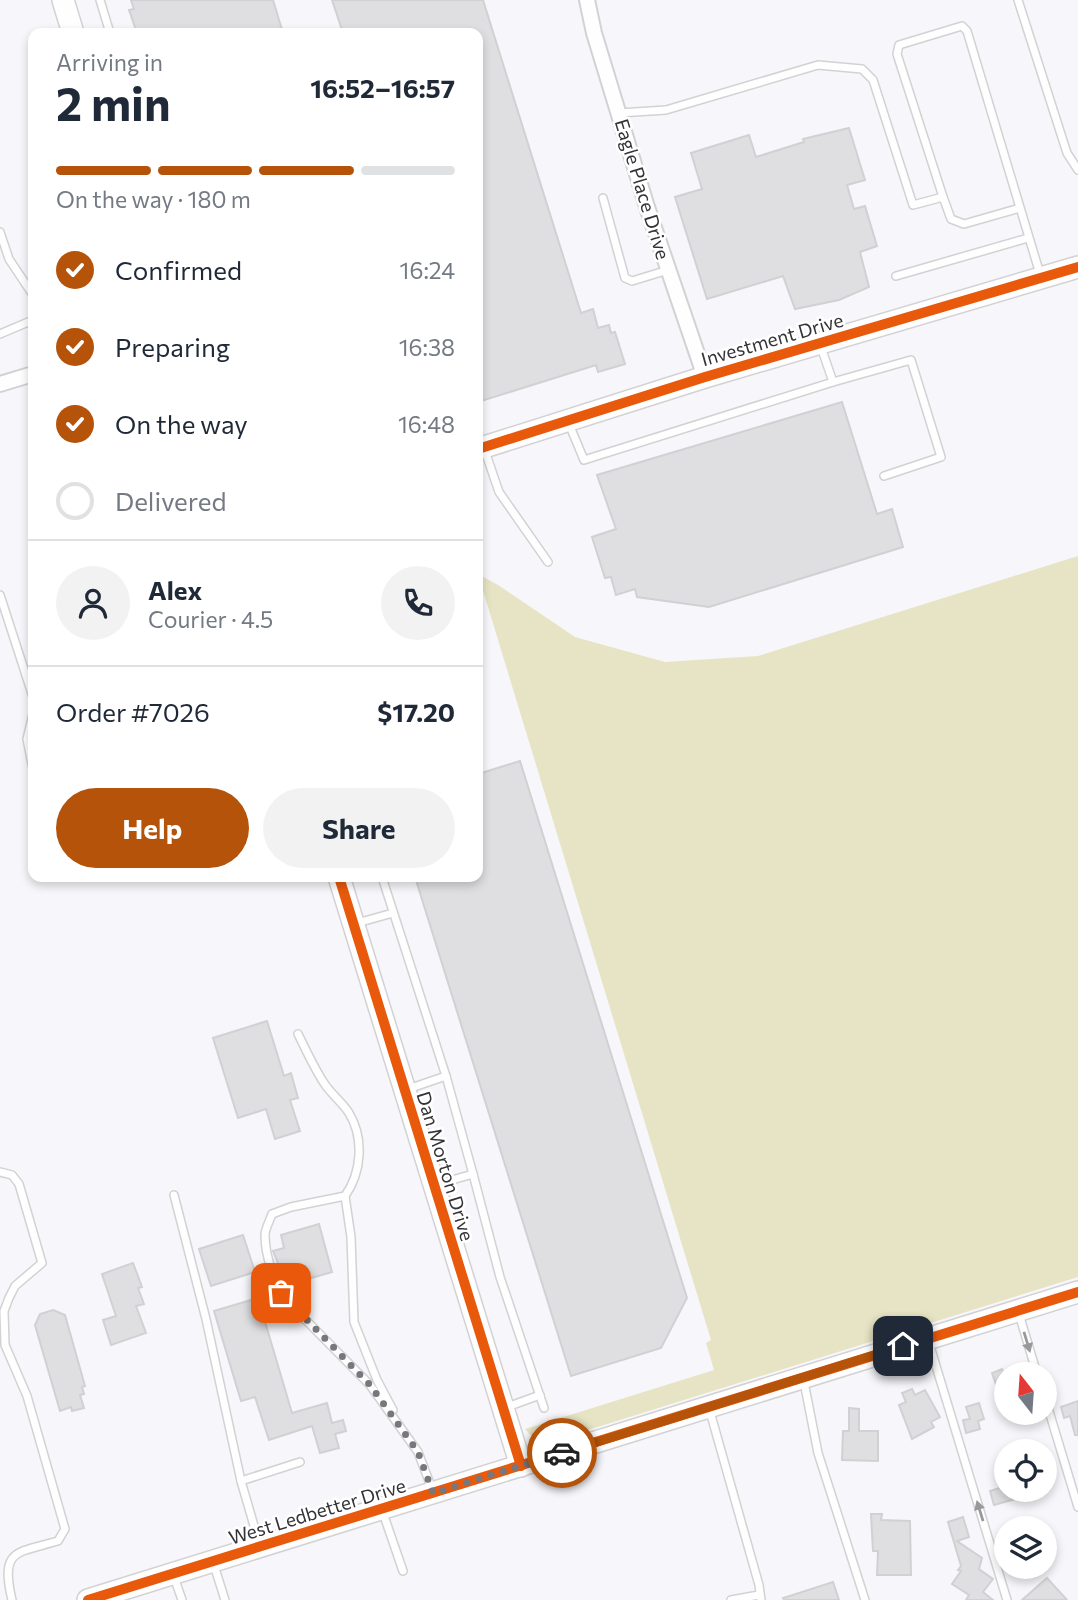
<!DOCTYPE html>
<html lang="en">
<head>
<meta charset="utf-8">
<style>
  :root { --surface:#fff; --page:#f2f2f3; --text:#1f2937; --muted:#747a83; --line:#e0e1e3; --accent:#b45309 }
  body { margin:0; font-family:Commissioner,sans-serif; background:var(--page); color:var(--text); height:100vh; display:flex; flex-direction:column; font-size:26px; white-space:nowrap }
  * { box-sizing:border-box; margin:0 }
  p { font-size:23px; color:var(--muted) }
  .icon { flex:none; width:38px; height:38px; fill:none; stroke:currentColor; stroke-width:2; stroke-linecap:round; stroke-linejoin:round }
  .map { position:relative; flex:1; overflow:hidden }
  .panel { position:absolute; left:28px; top:28px; width:455px; height:854px; display:flex; flex-direction:column; background:var(--surface); border-radius:14px; box-shadow:0 4px 10px #0003 }
  .panel>* { flex:none }
  .needle { width:46px; rotate:343deg }
  .buttons { position:absolute; left:994px; top:1362px; display:grid; gap:14px }
  .buttons a { display:grid; place-items:center; width:63px; height:63px; border-radius:50%; background:var(--surface); box-shadow:0 4px 10px #0003; font-size:35px }
  .pin { position:absolute; display:grid; place-items:center; width:60px; height:60px; color:#fff; margin:-30px; border-radius:14px; box-shadow:0 4px 10px #0006 }
  .courier { position:absolute; display:grid; place-items:center; width:70px; height:70px; margin:-35px; border:5px solid #b45309; border-radius:50%; background:#fff; color:#222; box-shadow:0 2px 9px #0007 }
  .overview em { font-style:normal; font-weight:700 }
  .overview div { display:flex; flex-direction:column-reverse }
  .overview { display:flex; align-items:center; justify-content:space-between; height:119px; padding:0 28px }
  h1 { font-size:46px; font-weight:700; line-height:52px }
  .bar { display:grid; grid-template-columns:repeat(4,1fr); gap:10px 7px; align-content:center; height:84px; padding:0 28px }
  .bar i { height:9px; border-radius:5px; background:var(--line) }
  .bar .selected { background:var(--accent) }
  .bar p { grid-column:span 4 }
  .line { display:flex; align-items:center; gap:18px; padding:0 28px; border-top:2px solid var(--line) }
  .line div { flex:1 }
  .round { display:grid; place-items:center; flex:none; width:74px; height:74px; border-radius:37px; background:var(--page) }
  ol { padding:0 28px; list-style:none }
  li { display:flex; align-items:center; gap:21px; height:77px }
  li p { margin-inline-start:auto }
  li .icon { padding:7px; border-radius:50%; background:var(--accent); color:#fff; stroke-width:4 }
  li:last-child { color:var(--muted) }
  li i { width:38px; height:38px; border:4px solid var(--line); border-radius:50% }
  .action { display:flex; gap:14px; margin-top:auto; padding:14px 28px }
  .action a { flex:1; height:80px; border-radius:42px; background:var(--accent); color:#fff; font-size:28px; font-weight:700; line-height:80px; text-align:center }
  .action a+a { background:var(--page); color:var(--text) }
  .map>svg:first-child { display:block }
  .green { fill:#e6e4c4 }
  .building { fill:#dfdfe2; stroke:#d1d1d4; stroke-width:2 }
  .lines { fill:none; stroke-linecap:round; stroke-linejoin:round }
  .lane-casing { stroke:#d2d1d4; stroke-width:10 }
  .street-casing { stroke:#d2d1d4; stroke-width:18 }
  .secondary-casing { stroke:#d2d1d4; stroke-width:24 }
  .lane { stroke:#fefefe; stroke-width:7 }
  .street { stroke:#fefefe; stroke-width:14 }
  .secondary { stroke:#fefefe; stroke-width:21 }
  .cycleway-casing { stroke:#fff; stroke-width:15 }
  .cycleway { stroke:#e8590c; stroke-width:10 }
  .oneway { fill:#99989a }
  .done { stroke:#78777b; stroke-width:7; stroke-dasharray:0 12.6 }
  .route { stroke:#b45309; stroke-width:9 }
  .labels { text-anchor:middle; dominant-baseline:central; stroke-width:5; stroke-linejoin:round; paint-order:stroke }
  .street-label { font-size:19px; fill:#343337; stroke:#fff }
</style>
</head>
<body>
<div class="map">
<svg width="1078" height="1600" viewBox="0 0 1078 1600">
  <rect width="100%" height="100%" fill="#f7f6fa"/>
  <!-- green -->
  <polygon class="green" points="1078,556 1078,1277 540,1445 525,1429 714,1370 706,1343 711,1340 478,574 498,585 575,637 665,662 758,656"/>
  <!-- building -->
  <g class="building">
    <polygon points="131,0 273,0 283,33 137,33 129,10 134,9"/>
    <polygon points="332,0 483,0 581,313 593,309 598,328 609,325 611,333 615,332 625,364 598,372 596,365 478,402 478,33 343,33"/>
    <polygon points="849,128 865,180 847,185 854,209 865,206 877,246 860,252 869,287 839,300 795,309 783,276 707,299 675,197 702,189 691,153 749,135 756,157 804,142 803,139"/>
    <polygon points="842,402 877,514 892,509 903,547 709,607 637,597 635,589 616,595 611,577 605,578 592,537 616,529 597,475"/>
    <polygon points="520,761 687,1298 661,1348 571,1376 415,877 478,877 478,774"/>
    <polygon points="267,1021 284,1076 291,1073 298,1098 290,1100 300,1131 275,1139 266,1109 238,1118 213,1038"/>
    <polygon points="319,1224 332,1272 294,1283 297,1291 290,1293 273,1251 284,1248 281,1235"/>
    <polygon points="243,1235 255,1272 211,1286 199,1249"/>
    <polygon points="133,1263 142,1287 138,1288 144,1304 136,1306 146,1333 111,1345 103,1320 116,1316 102,1274"/>
    <polygon points="258,1298 292,1413 327,1403 332,1423 343,1420 346,1431 335,1434 339,1448 320,1453 312,1426 269,1440 255,1397 241,1401 214,1311"/>
    <polygon points="53,1310 65,1315 85,1386 82,1387 84,1394 80,1395 84,1408 72,1411 71,1407 60,1411 35,1325 40,1314"/>
    <polygon points="1002,1369 1006,1381 1005,1410 992,1373"/>
    <polygon points="912,1389 915,1395 925,1390 940,1417 931,1422 934,1427 912,1439 899,1405 906,1402 902,1393"/>
    <polygon points="1078,1401 1078,1435 1075,1435 1070,1416 1064,1418 1061,1407"/>
    <polygon points="979,1403 984,1419 978,1421 980,1429 966,1433 963,1420 970,1419 966,1407"/>
    <polygon points="849,1408 859,1409 859,1431 878,1431 878,1461 842,1460 843,1431 849,1431"/>
    <polygon points="1006,1486 1006,1489 1040,1489 1040,1492 994,1505 990,1491"/>
    <polygon points="871,1514 882,1514 881,1520 910,1521 911,1575 877,1575 878,1551 873,1551"/>
    <polygon points="963,1517 969,1537 957,1541 982,1558 979,1569 993,1579 983,1592 993,1600 966,1600 969,1595 952,1584 961,1571 958,1570 961,1566 948,1522"/>
    <polygon points="1047,1578 1067,1600 1022,1600"/>
    <polygon points="833,1582 839,1600 784,1600 783,1598"/>
  </g>
  <g class="lines">
    <!-- lane casing -->
    <g class="lane-casing">
      <g id="lane">
        <polyline points="100,0 110,33"/>
        <polyline points="1018,0 1067,153 1078,170"/>
        <polyline points="619,113 666,110 818,65 862,69 873,80 913,205 943,197 897,54 899,45 962,26 967,31 1040,274"/>
        <polyline points="943,197 951,219 964,224 1020,208"/>
        <polyline points="603,198 625,278 632,281 668,270"/>
        <polyline points="0,232 9,259 33,295"/>
        <polyline points="896,276 1028,238"/>
        <polyline points="0,334 33,320"/>
        <polyline points="821,347 833,382 911,360 941,457 884,476"/>
        <polyline points="569,424 584,460 833,382"/>
        <polyline points="485,451 499,492 548,562"/>
        <polyline points="0,595 33,697"/>
        <polyline points="33,714 27,739 33,769"/>
        <polyline points="382,877 446,1076 408,1089"/>
        <polyline points="357,923 393,913"/>
        <path d="M298 1034C306 1050 314 1068 324 1083 331 1094 342 1102 349 1113 364 1138 362 1172 345 1196L291 1207 272 1214C270 1220 265 1229 265 1235 265 1258 276 1287 290 1304L370 1385 418 1452 432 1489"/>
        <path d="M0 1172 12 1175 19 1184 42 1263 15 1286 9 1298 4 1311 5 1345 27 1396 65 1529 58 1541C16 1553 0 1549 12 1600"/>
        <polyline points="473,1174 500,1277 544,1408"/>
        <polyline points="438,1184 473,1174 446,1076"/>
        <polyline points="174,1195 206,1319 241,1481"/>
        <polyline points="345,1196 351,1237 354,1322 377,1380 393,1410"/>
        <polyline points="1019,1314 1037,1374"/>
        <polyline points="929,1343 1007,1600"/>
        <polyline points="804,1382 818,1453 865,1600"/>
        <polyline points="1045,1398 1078,1507"/>
        <polyline points="507,1407 540,1395"/>
        <polyline points="709,1408 759,1585 761,1600"/>
        <polyline points="382,1510 403,1571"/>
        <polyline points="259,1543 241,1481 300,1462"/>
        <polyline points="213,1562 225,1600"/>
        <polyline points="173,1574 182,1600"/>
        <polyline points="731,1600 759,1595"/>
      </g>
    </g>
    <!-- street casing -->
    <g class="street-casing">
      <g id="street">
        <polyline points="587,0 594,33 647,207 705,377"/>
        <polyline points="0,384 33,374"/>
      </g>
    </g>
    <!-- secondary casing -->
    <g class="secondary-casing">
      <g id="secondary">
        <polyline points="63,0 73,33"/>
        <polyline points="478,449 705,377 1078,267"/>
        <polyline points="339,877 521,1466"/>
        <polyline points="88,1600 1078,1292"/>
      </g>
    </g>
    <!-- lane -->
    <use href="#lane" class="lane"/>
    <!-- street -->
    <use href="#street" class="street"/>
    <!-- secondary -->
    <use href="#secondary" class="secondary"/>
    <!-- cycleway casing -->
    <g class="cycleway-casing">
      <g id="cycleway">
        <polyline points="478,449 705,377 1078,267"/>
        <polyline points="339,877 521,1466"/>
        <polyline points="88,1600 1078,1292"/>
      </g>
    </g>
    <!-- cycleway -->
    <use href="#cycleway" class="cycleway"/>
  </g>
  <!-- one-way arrows -->
  <defs><path id="oneway-solid" d="M-6-.8H1V-3.2L6.5 0L1 3.2V.8H-6Z" transform="scale(1.75)"/></defs>
  <g class="oneway">
    <use href="#oneway-solid" transform="translate(1027 1342) rotate(73)"/>
    <use href="#oneway-solid" transform="translate(980 1511) rotate(-107)"/>
  </g>
  <g class="lines">
    <!-- done -->
    <polyline class="done" points="281,1293 370,1385 418,1452 433,1493 562,1453"/>
    <!-- route -->
    <polyline class="route" points="562,1453 903,1346"/>
  </g>
  <g class="labels">
    <!-- street labels -->
    <g class="street-label">
      <text transform="translate(643 189) rotate(73)">Eagle Place Drive</text>
      <text transform="translate(772 339) rotate(-16)">Investment Drive</text>
      <text transform="translate(446 1166) rotate(73)">Dan Morton Drive</text>
      <text transform="translate(317 1511) rotate(-17)">West Ledbetter Drive</text>
    </g>
  </g>
</svg>
<div class="buttons">
<a><svg class="needle" viewBox="-14 -14 28 28"><path d="M0-13l5 13h-10z" fill="#e53935"/><path d="M0 13l5-13h-10z" fill="#747a83"/></svg></a>
<a><svg class="icon" aria-label="locate" viewBox="0 0 24 24"><circle cx="12" cy="12" r="6"/><path d="M12 2v4M12 18v4M2 12h4M18 12h4"/></svg></a>
<a><svg class="icon" aria-label="layers" viewBox="0 0 24 24"><path d="M12 4l9 5-9 5-9-5zM3 14l9 5 9-5"/></svg></a>
</div>
<div class="pin" style="left:281px;top:1293px;background:#ea580c"><svg class="icon" aria-label="bag" viewBox="0 0 24 24"><path d="M5 8h14l-1 12H6zM9 8a3 3 0 0 1 6 0"/></svg></div>
<div class="pin" style="left:903px;top:1346px;background:#1f2937"><svg class="icon" aria-label="home" viewBox="0 0 24 24"><path d="M3 11l9-7 9 7M6 9v11h12V9"/></svg></div>
<div class="courier" style="left:562px;top:1453px"><svg class="icon" aria-label="car" viewBox="0 0 24 24"><path d="M5 17H2v-5l4-1 3-4h7l3 4 3 1v5h-3M9 17h6M6 11h13"/><circle cx="7" cy="17" r="2"/><circle cx="17" cy="17" r="2"/></svg></div>
<section class="panel">
<div class="overview"><div><h1>2 min</h1><p>Arriving in</p></div><em>16:52–16:57</em></div>
<div class="bar"><i class="selected"></i><i class="selected"></i><i class="selected"></i><i></i><p>On the way · 180 m</p></div>
<ol>
<li><svg class="icon" aria-label="check" viewBox="0 0 24 24"><path d="M5 12l5 5 9-10"/></svg>Confirmed<p>16:24</p></li>
<li><svg class="icon" aria-label="check" viewBox="0 0 24 24"><path d="M5 12l5 5 9-10"/></svg>Preparing<p>16:38</p></li>
<li><svg class="icon" aria-label="check" viewBox="0 0 24 24"><path d="M5 12l5 5 9-10"/></svg>On the way<p>16:48</p></li>
<li><i></i>Delivered</li>
</ol>
<div class="line" style="height:126px"><a class="round"><svg class="icon" aria-label="person" viewBox="0 0 24 24"><circle cx="12" cy="8" r="4"/><path d="M4 21q1-7 8-7t8 7"/></svg></a><div><b>Alex</b><p>Courier · 4.5</p></div><a class="round"><svg class="icon" aria-label="phone" viewBox="0 0 24 24"><path d="M5 4h4l2 5-3 2q2 4 5 5l2-3 5 2v4C11 20 4 13 5 4z"/></svg></a></div>
<div class="line" style="height:91px"><div>Order #7026</div><b>$17.20</b></div>
<div class="action"><a>Help</a><a>Share</a></div>
</section>
</div>
</body>
</html>
